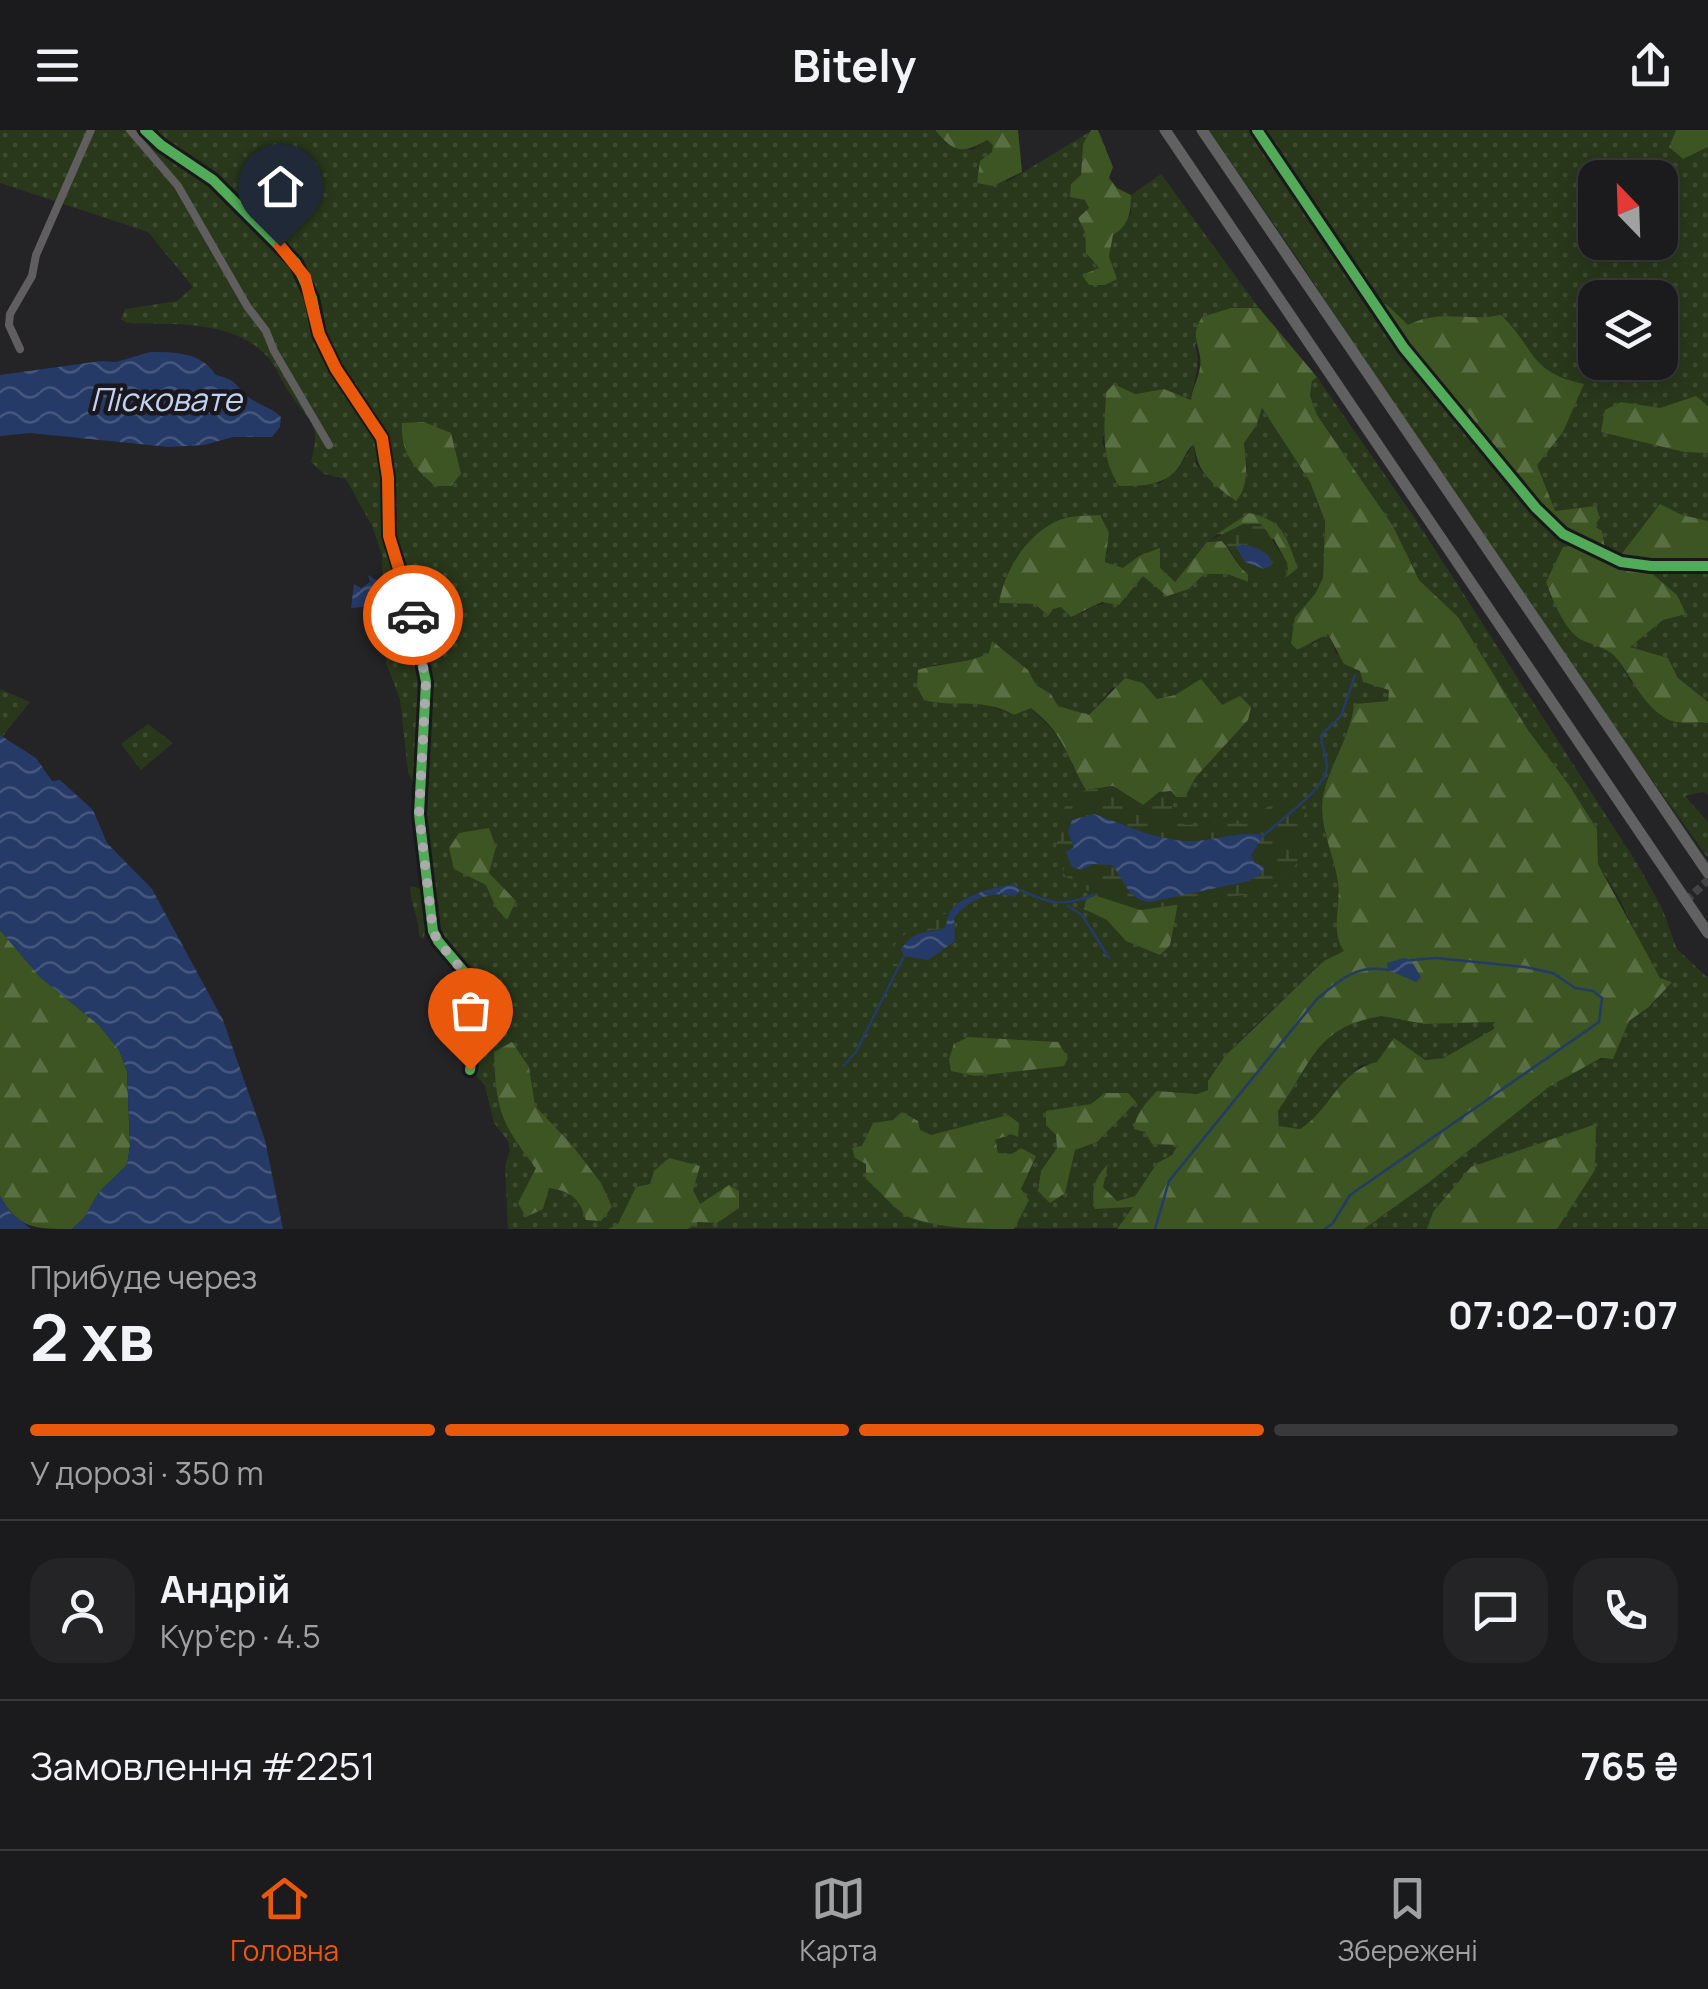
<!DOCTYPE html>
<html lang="uk">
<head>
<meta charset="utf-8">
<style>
  :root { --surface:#1b1a1c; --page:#242325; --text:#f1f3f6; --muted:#a0a1a3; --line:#39383b; --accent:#ea580c }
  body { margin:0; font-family:Manrope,sans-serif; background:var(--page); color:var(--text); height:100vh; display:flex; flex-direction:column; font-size:38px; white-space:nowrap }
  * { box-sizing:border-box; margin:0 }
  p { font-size:32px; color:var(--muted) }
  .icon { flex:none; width:55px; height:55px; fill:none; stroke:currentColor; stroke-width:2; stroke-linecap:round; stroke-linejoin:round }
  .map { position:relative; height:1099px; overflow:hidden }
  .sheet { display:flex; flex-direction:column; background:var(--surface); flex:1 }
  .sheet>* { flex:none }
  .needle { width:65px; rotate:337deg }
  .fabs { position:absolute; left:1578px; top:30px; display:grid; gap:20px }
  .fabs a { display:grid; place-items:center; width:100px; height:100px; border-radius:20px; background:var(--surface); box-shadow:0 5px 25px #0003,0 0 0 2px var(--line); font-size:50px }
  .pin { position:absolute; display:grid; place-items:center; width:85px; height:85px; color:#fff; margin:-102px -42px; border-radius:50% 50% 50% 0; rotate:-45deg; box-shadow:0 0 10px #0007 }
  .pin .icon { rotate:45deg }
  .courier { position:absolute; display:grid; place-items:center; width:100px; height:100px; margin:-50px; border:8px solid #ea580c; border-radius:50%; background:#fff; color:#222; box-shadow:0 2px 12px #0007 }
  .summary em { font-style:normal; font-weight:700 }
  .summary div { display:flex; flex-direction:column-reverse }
  .summary { display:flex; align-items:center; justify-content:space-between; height:170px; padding:0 30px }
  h1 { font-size:65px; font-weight:700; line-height:75px }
  .bar { display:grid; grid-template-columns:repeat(4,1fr); gap:15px 10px; align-content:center; height:120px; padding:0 30px }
  .bar i { height:12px; border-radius:8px; background:var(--line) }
  .bar .current { background:var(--accent) }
  .bar p { grid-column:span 4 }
  .line { display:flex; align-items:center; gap:25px; padding:0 30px; border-top:2px solid var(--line) }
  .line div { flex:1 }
  .round { display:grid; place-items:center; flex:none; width:105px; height:105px; border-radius:30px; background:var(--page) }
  header { display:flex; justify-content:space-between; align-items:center; height:130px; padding:0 30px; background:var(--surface); font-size:45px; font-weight:700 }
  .tab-bar { display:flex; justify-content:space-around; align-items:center; height:140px; border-top:2px solid var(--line); background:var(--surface); font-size:28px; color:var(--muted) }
  .tab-bar a { display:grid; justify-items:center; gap:5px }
  .tab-bar .current { color:var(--accent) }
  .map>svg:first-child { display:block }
  .grass { fill:url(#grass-dots); fill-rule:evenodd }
  .forest { fill:url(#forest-firs); fill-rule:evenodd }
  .wetland { fill:url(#wetland-marsh) }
  .water { fill:url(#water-waves) }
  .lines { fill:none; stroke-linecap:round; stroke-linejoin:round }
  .stream { stroke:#253a67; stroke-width:2.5 }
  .minor-tunnel { stroke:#434244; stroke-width:8; stroke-dasharray:8 4; stroke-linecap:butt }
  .minor { stroke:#605e5e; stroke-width:8 }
  .secondary { stroke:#626161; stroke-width:11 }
  .cycleway-casing { stroke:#1a181c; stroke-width:16 }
  .cycleway { stroke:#51ab58; stroke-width:10 }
  .done { stroke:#abaaac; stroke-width:10; stroke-dasharray:0 18 }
  .route { stroke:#ea580c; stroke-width:12 }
  .labels { text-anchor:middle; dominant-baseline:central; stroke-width:9; stroke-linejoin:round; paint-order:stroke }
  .water-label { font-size:32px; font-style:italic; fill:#c2d2f3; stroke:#1a181c }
</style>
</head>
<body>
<header><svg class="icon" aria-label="menu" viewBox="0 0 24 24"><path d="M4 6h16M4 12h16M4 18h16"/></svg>Bitely<svg class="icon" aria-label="share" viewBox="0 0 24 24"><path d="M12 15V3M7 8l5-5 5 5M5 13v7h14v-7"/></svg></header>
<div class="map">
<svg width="1708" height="1099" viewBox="0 0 1708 1099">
  <defs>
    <pattern id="grass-dots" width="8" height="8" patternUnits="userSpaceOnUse" patternTransform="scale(2.5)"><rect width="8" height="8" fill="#29381b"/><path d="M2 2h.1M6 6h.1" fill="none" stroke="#3e4c32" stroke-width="1.8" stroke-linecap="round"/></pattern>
    <pattern id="forest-firs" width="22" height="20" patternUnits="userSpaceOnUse" patternTransform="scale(2.5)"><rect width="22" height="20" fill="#3c5522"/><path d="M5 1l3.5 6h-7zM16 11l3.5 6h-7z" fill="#596e43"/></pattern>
    <pattern id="wetland-marsh" width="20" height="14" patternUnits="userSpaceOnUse" patternTransform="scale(2.5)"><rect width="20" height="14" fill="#29381b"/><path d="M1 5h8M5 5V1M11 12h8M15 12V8" fill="none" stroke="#3e4c32"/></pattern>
    <pattern id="water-waves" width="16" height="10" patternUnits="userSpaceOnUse" patternTransform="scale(2.5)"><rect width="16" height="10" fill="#253a67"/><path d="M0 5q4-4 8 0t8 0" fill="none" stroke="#45577d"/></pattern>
  </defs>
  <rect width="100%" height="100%" fill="#242325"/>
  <!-- grass -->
  <g class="grass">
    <path d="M0 0H140L158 16 205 46 294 135 311 175 316 204 379 311 385 349 384 386 423 552 417 662 408 642 400 569 386 533 382 425 372 396 346 349 324 344 311 332C321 293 312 295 291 265 283 255 279 242 271 231 238 189 176 195 127 193L121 189 125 179 177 171 193 157 148 102 0 53Z"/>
    <path d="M150 0H935L946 13 972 20 987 10 993 15V22L1007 52 1091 1 1083 14 1081 45 1070 66 1086 70 1089 78 1078 88 1085 102 1086 123 1099 139 1089 155 1109 127 1113 105 1131 84V65L1161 44 1259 178H1231L1195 215C1202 240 1193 247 1191 270L1164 259 1135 264 1114 254 1102 312 1120 356 1160 353 1178 339 1194 313 1196 334 1210 351 1247 338 1244 313 1256 296 1261 277 1310 352 1325 391 1323 448 1315 464 1295 487 1312 514 1328 503 1336 523 1361 541 1363 552 1390 560 1389 571 1354 574C1351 605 1331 632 1324 662 1316 694 1334 723 1338 754 1341 777 1330 801 1345 821 1316 842 1208 927 1208 960L1197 964 1157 961 1146 1001 1179 1014 1172 1025 1157 1033 1135 1066 1117 1071 1102 1057 1092 1067 1117 1077H1134L1120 1098 508 1099 505 1036 510 1020 508 1011 494 993 485 956 475 944 473 928 492 884 438 802 423 684 431 593 428 542 413 471 393 407V359L388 313 321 203 319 176 299 131 212 41 161 11ZM1249 383 1284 403 1298 438 1288 446 1255 449 1248 444 1247 452 1227 444H1203L1189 459 1143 445C1126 470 1107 469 1082 483L1061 477 1053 478 1047 485 1035 474 999 473C1011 430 1024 411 1063 388L1108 419 1105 432 1123 439 1139 426 1175 452 1207 412ZM992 511 1028 540 1036 555 1051 564 1058 576 1089 586 1112 558 1143 553 1157 569C1190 562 1220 574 1248 590L1196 647 1185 667 1159 662 1073 637 1065 612 1031 578 1014 585 977 571 932 535 972 532 990 523Z"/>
    <path d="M1209 0H1676L1669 16 1683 29 1708 17V572L1678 548 1668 528 1629 517 1663 490 1676 465 1594 513 1616 526 1629 549 1672 592 1708 593V664L1702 662 1685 666 1708 692V728L1498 435 1298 129ZM1595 48H1660V112H1595ZM1595 168H1660V232H1595Z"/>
    <path d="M1317 247 1414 387 1638 735 1662 778 1677 819 1708 848V1099H1364C1385 1084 1407 1069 1427 1053 1466 1024 1567 927 1613 928L1629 891 1652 875 1671 852 1660 848 1646 826 1619 768 1598 734 1597 699 1569 655 1528 600 1458 487 1419 450 1393 396 1317 285 1310 266 1312 251Z"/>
    <polygon points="0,559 30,572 2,607 0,605"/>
    <polygon points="148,594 173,613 141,640 121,614"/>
    <path d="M410 756 422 759C426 775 428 795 423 810L419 805C419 787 410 774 410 756Z"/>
    <path d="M1382 886 1424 894 1495 891V899L1444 928 1361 935C1340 954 1323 985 1300 999L1279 996 1278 981C1312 934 1314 897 1382 886Z"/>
  </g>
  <!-- forest -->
  <g class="forest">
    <path d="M935 0H1018L1022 42 993 56 977 53 980 31 992 22 993 15 987 10C962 25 953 22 935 0Z"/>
    <path d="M1091 0H1098L1113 37 1109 48 1117 58 1131 65C1131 83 1129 95 1113 105L1109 127 1117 149 1105 155H1089L1082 145 1099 138 1086 123 1085 102 1078 88 1089 78 1085 70 1070 67 1071 54 1081 45 1083 14Z"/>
    <polygon points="1676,0 1708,0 1708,17 1683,29 1669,17"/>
    <path d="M1377 174H1386L1408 195C1440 178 1467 192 1501 185 1537 220 1528 242 1584 254L1563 302 1537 335 1555 381 1596 376 1600 388 1594 396 1602 401 1605 419 1602 430 1614 434 1660 374 1682 385 1708 391V433L1649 441 1677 465 1686 484 1663 490 1630 517 1668 528 1678 548 1708 572V593C1696 591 1679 595 1669 590 1645 578 1633 550 1618 530 1610 519 1596 516 1584 511 1565 503 1553 470 1546 452L1563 417 1574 415 1403 213Z"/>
    <path d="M1231 178H1259L1317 247 1312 251 1310 266 1317 285 1393 396 1419 450 1458 487 1528 600 1569 655 1597 699 1598 734 1660 848 1672 852 1649 877 1629 891 1613 929 1601 928 1550 956 1428 1053 1364 1099H1117L1133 1077 1095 1079C1090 1061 1095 1047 1108 1034L1103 1057 1117 1071 1135 1066 1157 1033 1172 1025 1178 1015 1152 1014 1145 1002 1134 999C1135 985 1147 971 1157 961L1197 964 1208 960V951L1225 926 1324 831 1344 821C1330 801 1341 776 1338 753 1334 722 1316 693 1324 662 1331 632 1351 605 1354 574L1388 571 1389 560 1363 552 1360 541 1344 534 1328 504 1297 520 1291 513 1295 487 1315 464 1323 448 1325 391 1310 352 1262 278 1256 296 1244 313C1246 332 1250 355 1236 371 1212 353 1198 345 1194 314 1186 321 1185 327 1180 335 1167 356 1142 356 1119 356 1099 325 1105 297 1106 262L1114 254 1135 264 1164 259 1191 270C1192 258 1199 248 1200 237 1203 217 1188 209 1202 187ZM1382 886 1424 894 1495 892 1494 899 1444 928 1425 930 1394 908 1377 932C1339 940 1330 981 1300 999L1279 996 1278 981C1312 934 1314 897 1382 886Z"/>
    <polygon points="1696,266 1708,276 1708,323 1684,322 1601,302 1605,280 1621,272 1660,278"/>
    <path d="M424 292 451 303 461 344 451 356H435C414 338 400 322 402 293Z"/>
    <path d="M1249 383C1284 390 1286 407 1298 438L1288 446 1287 433 1274 409 1217 404Z"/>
    <path d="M1100 385 1109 403 1105 432 1123 438 1139 426 1160 418V438L1175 452 1207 412 1222 411C1232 422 1236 435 1248 444V452L1227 444H1204L1189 459 1167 466 1143 446 1119 475 1102 472 1071 487 1061 477 1053 479 1048 486 1035 474 999 473C1005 439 1027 404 1059 390 1071 385 1088 386 1100 385Z"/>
    <path d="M992 511 1028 540 1036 555 1051 564 1058 576 1089 585 1125 548 1143 553 1157 569 1175 565 1201 549 1222 575 1240 566 1251 577 1248 590 1196 647 1185 667H1176L1171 661 1143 675 1113 656 1086 660C1064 623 1067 607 1031 578L1014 585C979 566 959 579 924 570L917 557 918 540C942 532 965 535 989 523Z"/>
    <polygon points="489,698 496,717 489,743 516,771 507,790 496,778 486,755 454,739 449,718 459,703"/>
    <polygon points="1094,765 1141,780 1178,773 1170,815 1160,825 1126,811 1107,790 1084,779 1086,770"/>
    <path d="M0 800 41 848 99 895 119 920 127 941 130 1016 127 1035 99 1062 84 1088 72 1099C36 1099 18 1099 0 1066Z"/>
    <polygon points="968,907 1058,912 1068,928 1064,936 975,946 951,941 949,929 954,914"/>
    <path d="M512 912 529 937 535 976 572 1015 601 1053 612 1077 601 1091 586 1090C580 1069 571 1061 549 1058L543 1079 526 1087 518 1073 536 1038C500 992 496 980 494 922Z"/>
    <polygon points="1105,963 1128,963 1136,972 1097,1012 1075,1020 1065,1063 1050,1073 1038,1061 1041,1041 1057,1018 1056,1005 1046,995 1046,981 1091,974"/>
    <path d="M902 982 918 991 920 1000 931 1005 1008 985 1019 993 1018 1007 1011 1004 995 1010 998 1023 1012 1024 1021 1018 1036 1026 1021 1059 1029 1070 1014 1099C977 1099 939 1099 906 1086 895 1079 878 1059 866 1049V1034L855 1028 852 1018 862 1016 873 993 893 990Z"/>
    <polygon points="1596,994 1595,1040 1557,1099 1427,1099 1433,1082 1471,1037"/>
    <polygon points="669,1028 700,1036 693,1060 700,1074 729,1055 739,1061 739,1078 717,1093 698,1092 688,1099 608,1099 618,1094 636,1057 650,1054 654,1041"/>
  </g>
  <!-- wetland -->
  <g class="wetland">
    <path d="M1243 394H1262L1287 433 1288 446 1255 449C1236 436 1237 427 1222 411L1207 412Z"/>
    <path d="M1113 656 1143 675 1159 662 1171 661 1176 667 1171 680 1185 695C1204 693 1223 694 1241 690 1265 685 1280 659 1307 668L1297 733 1284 750 1257 763 1141 780 1094 765 1065 746 1056 717 1067 667 1086 660Z"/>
    <path d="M949 783 944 799 929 800 918 827 893 840C893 832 892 822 895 815 900 803 936 785 949 783Z"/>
  </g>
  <!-- water -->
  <g class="water">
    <path d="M150 222C176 222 201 222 216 245 241 251 234 257 251 269 262 276 272 278 281 287L280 297 272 307H233L204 315 169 317 30 303 0 306V245L101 231 116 232Z"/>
    <path d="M1242 414C1253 416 1272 422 1272 435L1264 439 1245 432 1236 417Z"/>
    <polygon points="368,445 378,451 382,463 377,466 373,476 351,478 354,454 361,458 370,452"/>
    <polygon points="0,605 36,628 52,651 60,650 93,680 107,713 152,759 223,890 265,1010 283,1099 72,1099 84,1088 99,1062 127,1035 130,1016 127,941 119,920 99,895 41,848 0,800"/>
    <path d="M1094 684C1124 694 1153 709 1185 711 1211 713 1238 700 1264 705L1251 725 1255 733 1265 737 1260 745 1249 751 1150 772C1128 770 1125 751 1112 735L1093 734 1082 740 1072 737 1066 722 1074 717 1068 702 1072 690Z"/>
    <path d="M1014 754 1020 760 1015 767C991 759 969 769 954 788L955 811 928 830 904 826 901 819C915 800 923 803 944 799 947 794 947 789 949 784 958 765 997 757 1014 754Z"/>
    <polygon points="1404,828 1411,830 1421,847 1416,852 1388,840 1387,833"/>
    <polygon points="0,1066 11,1083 31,1099 0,1099"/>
  </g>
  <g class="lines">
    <!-- stream -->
    <g class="stream">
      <path d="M1264 705C1281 689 1325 660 1327 637 1327 627 1321 615 1321 605L1341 586 1355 545"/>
      <path d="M1020 760C1051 774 1061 777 1094 765"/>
      <polyline points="1068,776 1082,785 1109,828"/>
      <polyline points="843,936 856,922 904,826"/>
      <path d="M1155 1099 1169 1051 1317 869C1340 850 1356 834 1388 840"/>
      <polyline points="1325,1099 1333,1093 1350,1065 1599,892 1602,868 1593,861 1575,858 1553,843 1525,837 1436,828 1411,830"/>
    </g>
    <!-- minor-tunnel -->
    <polyline class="minor-tunnel" points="1686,771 1708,750"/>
    <!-- minor -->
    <g class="minor">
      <polyline points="130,0 178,56 247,176 266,201 274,221 329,315"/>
      <polyline points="145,0 161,15 213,50 296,133 312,168 319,204 336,239 382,308 388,347 389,406 410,472 426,552 419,684 433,801 438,811 481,862 489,884 473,921 470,940"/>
      <polyline points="1257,0 1404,218 1536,378 1563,404 1621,432 1651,436 1708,436"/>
      <polyline points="20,219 9,195 10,184 32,146 36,125 91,0"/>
    </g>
    <!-- secondary -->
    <g class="secondary">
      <polyline points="1165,0 1708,803"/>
      <polyline points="1202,0 1708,743"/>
    </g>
    <!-- cycleway casing -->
    <g class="cycleway-casing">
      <g id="cycleway">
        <polyline points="145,0 161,15 213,50 296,133 312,168 319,204 336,239 382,308 388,347 389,406 410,472 426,552 419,684 433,801 438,811 481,862 489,884 473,921 470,940"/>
        <polyline points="1257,0 1404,218 1536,378 1563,404 1621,432 1651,436 1708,436"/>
      </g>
    </g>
    <!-- cycleway -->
    <use href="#cycleway" class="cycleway"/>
  </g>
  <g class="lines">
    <!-- done -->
    <polyline class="done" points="413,485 426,552 419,684 433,801 438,811 480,862 489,884 473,921 470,940"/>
    <!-- route -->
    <polyline class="route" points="280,116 305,147 319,204 336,239 382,308 388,348 389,406 413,485"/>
  </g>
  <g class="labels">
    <!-- water labels -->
    <g class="water-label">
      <text x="166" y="269">Пісковате</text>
    </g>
  </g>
</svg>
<div class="fabs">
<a><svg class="needle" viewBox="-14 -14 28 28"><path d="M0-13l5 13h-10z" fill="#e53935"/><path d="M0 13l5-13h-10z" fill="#a0a1a3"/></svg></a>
<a><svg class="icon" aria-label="layers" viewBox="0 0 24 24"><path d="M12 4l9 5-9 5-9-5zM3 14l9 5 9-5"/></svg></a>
</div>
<div class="pin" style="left:470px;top:940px;background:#ea580c"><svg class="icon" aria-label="bag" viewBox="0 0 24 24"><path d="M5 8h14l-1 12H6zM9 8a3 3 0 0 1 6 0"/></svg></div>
<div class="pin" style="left:280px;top:116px;background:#1f2937"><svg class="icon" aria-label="home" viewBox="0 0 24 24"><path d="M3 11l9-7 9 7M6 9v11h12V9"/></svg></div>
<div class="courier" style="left:413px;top:485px"><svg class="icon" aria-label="car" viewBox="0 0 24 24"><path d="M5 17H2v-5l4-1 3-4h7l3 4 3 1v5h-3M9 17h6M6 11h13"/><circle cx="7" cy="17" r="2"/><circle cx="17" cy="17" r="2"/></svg></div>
</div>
<section class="sheet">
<div class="summary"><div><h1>2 хв</h1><p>Прибуде через</p></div><em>07:02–07:07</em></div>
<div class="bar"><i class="current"></i><i class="current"></i><i class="current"></i><i></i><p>У дорозі · 350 m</p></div>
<div class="line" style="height:180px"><a class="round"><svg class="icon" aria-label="person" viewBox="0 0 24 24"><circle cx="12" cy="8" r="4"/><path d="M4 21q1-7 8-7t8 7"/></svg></a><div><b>Андрій</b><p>Кур’єр · 4.5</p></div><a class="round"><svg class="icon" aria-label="chat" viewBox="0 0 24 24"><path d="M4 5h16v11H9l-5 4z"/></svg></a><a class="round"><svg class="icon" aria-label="phone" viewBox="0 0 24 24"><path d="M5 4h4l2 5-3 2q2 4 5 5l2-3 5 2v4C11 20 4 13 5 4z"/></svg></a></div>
<div class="line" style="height:130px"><div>Замовлення #2251</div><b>765 ₴</b></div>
</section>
<nav class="tab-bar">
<a class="current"><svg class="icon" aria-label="home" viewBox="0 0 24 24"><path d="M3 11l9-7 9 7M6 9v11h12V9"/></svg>Головна</a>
<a><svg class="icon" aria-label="map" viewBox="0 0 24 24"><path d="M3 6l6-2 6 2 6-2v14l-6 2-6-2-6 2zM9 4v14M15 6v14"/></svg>Карта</a>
<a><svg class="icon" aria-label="saved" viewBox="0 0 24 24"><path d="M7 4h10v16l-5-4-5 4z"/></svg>Збережені</a>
</nav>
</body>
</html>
